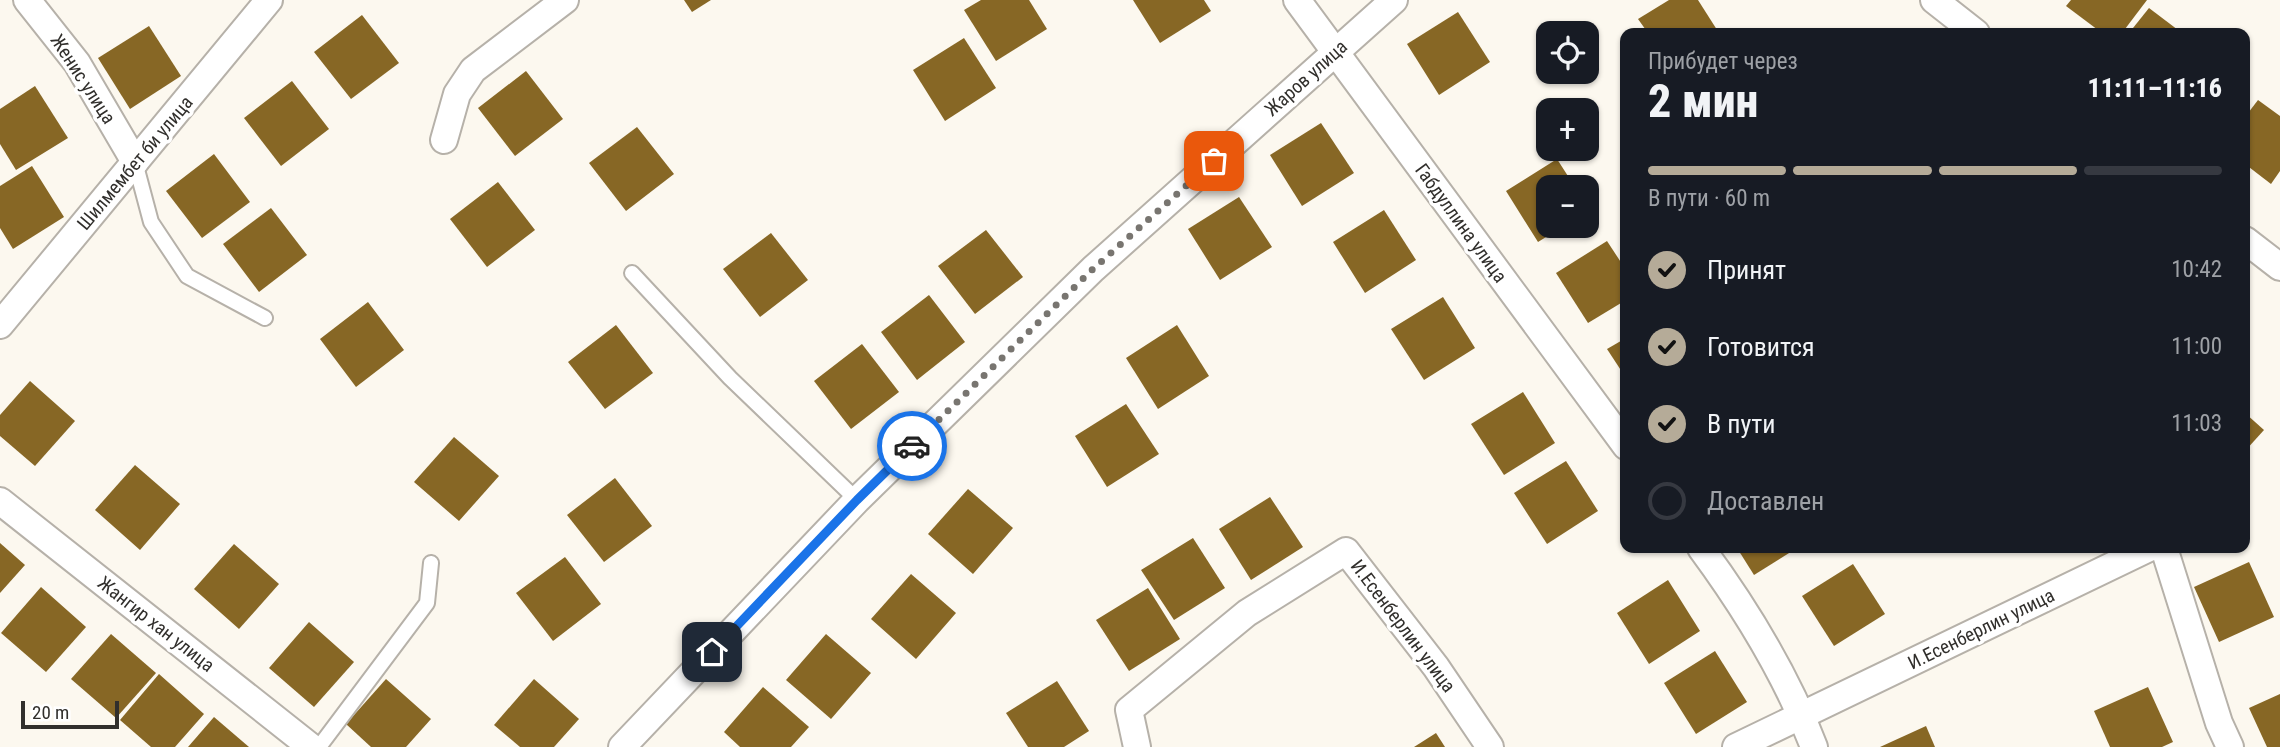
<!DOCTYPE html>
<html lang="ru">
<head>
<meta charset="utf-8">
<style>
  :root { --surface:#171b24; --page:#20242c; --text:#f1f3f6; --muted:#9ea1a6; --line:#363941; --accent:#b5ab98 }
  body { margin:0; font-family:"Roboto Condensed",sans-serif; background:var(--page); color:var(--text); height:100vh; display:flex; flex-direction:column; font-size:26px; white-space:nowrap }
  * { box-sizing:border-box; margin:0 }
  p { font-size:23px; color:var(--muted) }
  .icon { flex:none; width:38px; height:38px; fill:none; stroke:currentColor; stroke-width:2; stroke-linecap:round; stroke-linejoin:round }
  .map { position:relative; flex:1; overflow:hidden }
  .details { position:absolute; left:1620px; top:28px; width:630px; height:525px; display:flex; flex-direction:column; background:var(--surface); border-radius:14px; box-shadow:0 2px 5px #0004 }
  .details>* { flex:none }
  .tools { position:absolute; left:1536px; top:21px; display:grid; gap:14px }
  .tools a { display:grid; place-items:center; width:63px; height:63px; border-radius:14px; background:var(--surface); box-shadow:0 2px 5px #0004; font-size:35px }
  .scale { position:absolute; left:21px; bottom:18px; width:98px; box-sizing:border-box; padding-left:7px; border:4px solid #312f2c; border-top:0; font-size:19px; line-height:24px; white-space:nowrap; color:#312f2c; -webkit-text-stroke:5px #fff; paint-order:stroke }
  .pin { position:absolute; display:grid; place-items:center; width:60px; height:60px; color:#fff; margin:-30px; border-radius:14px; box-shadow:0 4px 10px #0006 }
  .courier { position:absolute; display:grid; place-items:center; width:70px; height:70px; margin:-35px; border:5px solid #1a73e8; border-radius:50%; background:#fff; color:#222; box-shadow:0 2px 9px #0007 }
  .summary em { font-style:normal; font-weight:800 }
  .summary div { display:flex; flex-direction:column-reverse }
  .summary { display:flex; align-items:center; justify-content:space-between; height:119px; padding:0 28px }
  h1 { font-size:46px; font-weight:800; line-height:52px }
  .bar { display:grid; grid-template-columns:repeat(4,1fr); gap:10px 7px; align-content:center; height:84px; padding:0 28px }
  .bar i { height:9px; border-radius:5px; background:var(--line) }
  .bar .active { background:var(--accent) }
  .bar p { grid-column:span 4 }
  ol { padding:0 28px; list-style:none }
  li { display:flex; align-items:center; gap:21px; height:77px }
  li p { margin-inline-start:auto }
  li .icon { padding:7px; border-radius:50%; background:var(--accent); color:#111; stroke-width:4 }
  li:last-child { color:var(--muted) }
  li i { width:38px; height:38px; border:4px solid var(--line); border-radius:50% }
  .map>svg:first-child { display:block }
  .building { fill:#876725 }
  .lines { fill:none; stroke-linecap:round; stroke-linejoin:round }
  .lane-casing { stroke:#b6b1a9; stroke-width:18 }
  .street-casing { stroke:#b6b1a9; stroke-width:30 }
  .lane { stroke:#fff; stroke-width:14 }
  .street { stroke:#fff; stroke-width:26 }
  .done { stroke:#787570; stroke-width:7; stroke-dasharray:0 12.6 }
  .route { stroke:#1a73e8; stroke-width:9 }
  .labels { text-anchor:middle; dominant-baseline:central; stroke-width:7; stroke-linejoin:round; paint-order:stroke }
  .street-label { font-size:19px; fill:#312f2c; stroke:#fff }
</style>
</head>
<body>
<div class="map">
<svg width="2280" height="747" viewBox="0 0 2280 747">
  <rect width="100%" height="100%" fill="#fcf8ef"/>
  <!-- building -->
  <g class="building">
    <polygon points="684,0 711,0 692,12"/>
    <polygon points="981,0 1029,0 1047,29 996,61 964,10"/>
    <polygon points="1133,0 1204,0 1211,11 1160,43"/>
    <polygon points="1669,0 1698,0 1719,33 1648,33 1638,19"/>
    <polygon points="2071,0 2147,0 2122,33 2102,33 2066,6"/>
    <polygon points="2149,8 2182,33 2129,33"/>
    <polygon points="1458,12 1490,62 1439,95 1407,44"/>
    <polygon points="362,15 399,63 351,99 314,52"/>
    <polygon points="149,26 181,76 130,109 98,58"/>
    <polygon points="964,38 996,88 945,121 913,70"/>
    <polygon points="526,71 563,119 515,156 478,108"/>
    <polygon points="292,81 329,129 281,166 244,118"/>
    <polygon points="35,86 68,138 16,170 0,144 0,109"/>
    <polygon points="2258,100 2280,116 2280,171 2271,184 2245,164 2245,117"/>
    <polygon points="1321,123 1354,173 1302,206 1270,155"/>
    <polygon points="637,127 674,174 626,211 589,163"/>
    <polygon points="214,154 250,202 202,238 166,191"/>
    <polygon points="1557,159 1575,187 1549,187 1549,226 1564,226 1538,242 1506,191"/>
    <polygon points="32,166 64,217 13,249 0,228 0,186"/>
    <polygon points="498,182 535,230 487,267 450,219"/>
    <polygon points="1239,197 1272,247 1220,280 1188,229"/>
    <polygon points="271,208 307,255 259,292 223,244"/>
    <polygon points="1384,210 1416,260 1365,293 1333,242"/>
    <polygon points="986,230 1023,277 975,314 938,266"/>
    <polygon points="771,233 808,280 760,317 723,269"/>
    <polygon points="1607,241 1626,270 1626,300 1588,323 1556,273"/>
    <polygon points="929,295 965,342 917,380 881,332"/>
    <polygon points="1443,297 1475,348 1424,380 1391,329"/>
    <polygon points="368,302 404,350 356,387 320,339"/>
    <polygon points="616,325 653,373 605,409 568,362"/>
    <polygon points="1177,325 1209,376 1158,409 1126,358"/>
    <polygon points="1626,338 1626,378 1607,349"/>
    <polygon points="862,344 899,392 851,429 814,381"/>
    <polygon points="30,381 75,421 35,466 0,436 0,415"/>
    <polygon points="1523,392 1555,443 1504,475 1471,424"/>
    <polygon points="1126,404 1159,454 1107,487 1075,436"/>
    <polygon points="2245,413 2264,430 2245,451"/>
    <polygon points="454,437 499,476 459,521 414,482"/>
    <polygon points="1566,461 1598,511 1547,544 1514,493"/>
    <polygon points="135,465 180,504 140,550 95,510"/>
    <polygon points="615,478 652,526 604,562 567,515"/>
    <polygon points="968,489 1013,528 973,574 928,534"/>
    <polygon points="1270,497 1303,547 1251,580 1219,529"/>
    <polygon points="1193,538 1225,588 1174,620 1141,570"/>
    <polygon points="0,543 25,565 0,593"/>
    <polygon points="234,544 279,584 239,629 194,589"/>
    <polygon points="1737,548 1797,548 1754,575"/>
    <polygon points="565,557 601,604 553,641 516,593"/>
    <polygon points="2249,562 2274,617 2219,642 2194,587"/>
    <polygon points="1853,564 1885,614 1834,646 1802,596"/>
    <polygon points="911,574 956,613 916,659 871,619"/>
    <polygon points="1668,580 1700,631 1649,664 1617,613"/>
    <polygon points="41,587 86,627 46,672 1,633"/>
    <polygon points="1148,588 1180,639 1129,671 1096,620"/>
    <polygon points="309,622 354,662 314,707 269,668"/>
    <polygon points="111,634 156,673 116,718 71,679"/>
    <polygon points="826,634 871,673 831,719 786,680"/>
    <polygon points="1715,651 1747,702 1696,734 1664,683"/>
    <polygon points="159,674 204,714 175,747 151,747 120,720"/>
    <polygon points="386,679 431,719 406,747 371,747 346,724"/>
    <polygon points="534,679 579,719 554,747 520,747 494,725"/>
    <polygon points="1057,681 1089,731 1064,747 1028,747 1006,713"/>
    <polygon points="763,687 809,727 791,747 740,747 724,732"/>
    <polygon points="2148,687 2173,742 2162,747 2110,747 2094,711"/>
    <polygon points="2280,694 2280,747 2267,747 2249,708"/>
    <polygon points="214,717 249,747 188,747"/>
    <polygon points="1926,726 1935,747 1880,747"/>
    <polygon points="1436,733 1445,747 1414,747"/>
  </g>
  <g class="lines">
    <!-- lane casing -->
    <g class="lane-casing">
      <g id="lane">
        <polyline points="135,162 151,222 187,276 265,318"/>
        <polyline points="632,273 730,378 857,500"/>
        <polyline points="319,747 427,603 431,563"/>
      </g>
    </g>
    <!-- street casing -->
    <g class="street-casing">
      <g id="street">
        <polyline points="27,0 77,63 135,162"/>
        <polyline points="1297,0 1626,446"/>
        <polyline points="1934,0 1976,33"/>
        <polyline points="444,140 457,94 473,70 565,0"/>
        <polyline points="2245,240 2280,267"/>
        <polyline points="0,325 269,0"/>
        <polyline points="0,501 311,747"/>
        <path d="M1701 548C1746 609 1787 676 1814 747"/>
        <polyline points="2164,548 2219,723 2230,747"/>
        <polyline points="622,747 857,500 1093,269 1394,0"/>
        <polyline points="1137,747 1129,710 1247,613 1346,551 1436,667 1490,747"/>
        <polyline points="1736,747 2149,548"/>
      </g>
    </g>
    <!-- lane -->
    <use href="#lane" class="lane"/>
    <!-- street -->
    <use href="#street" class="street"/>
  </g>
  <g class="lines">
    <!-- done -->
    <polyline class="done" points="912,446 1093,269 1214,161"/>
    <!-- route -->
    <polyline class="route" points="712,652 857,500 912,446"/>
  </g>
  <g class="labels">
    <!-- street labels -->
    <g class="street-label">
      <text transform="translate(1306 78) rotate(-42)">Жаров улица</text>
      <text transform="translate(83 79) rotate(57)">Женис улица</text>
      <text transform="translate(135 163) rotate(-50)">Шилмембет би улица</text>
      <text transform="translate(1461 223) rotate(54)">Габдуллина улица</text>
      <text transform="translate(156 624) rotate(38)">Жангир хан улица</text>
      <text transform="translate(1403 626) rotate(53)">И.Есенберлин улица</text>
      <text transform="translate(1981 629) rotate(-26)">И.Есенберлин улица</text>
    </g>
  </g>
</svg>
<div class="tools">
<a><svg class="icon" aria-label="locate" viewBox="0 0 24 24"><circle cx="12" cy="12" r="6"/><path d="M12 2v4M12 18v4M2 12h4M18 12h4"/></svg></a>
<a>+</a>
<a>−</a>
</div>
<div class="scale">20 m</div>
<div class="pin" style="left:1214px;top:161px;background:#ea580c"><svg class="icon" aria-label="bag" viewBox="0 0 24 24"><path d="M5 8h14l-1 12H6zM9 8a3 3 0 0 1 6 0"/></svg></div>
<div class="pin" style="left:712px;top:652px;background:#1f2937"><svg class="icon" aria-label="home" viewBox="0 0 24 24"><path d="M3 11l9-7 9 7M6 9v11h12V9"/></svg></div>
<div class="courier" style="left:912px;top:446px"><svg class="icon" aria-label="car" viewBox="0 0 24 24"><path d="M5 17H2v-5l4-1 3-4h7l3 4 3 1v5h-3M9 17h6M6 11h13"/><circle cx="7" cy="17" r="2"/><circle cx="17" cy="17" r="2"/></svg></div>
<section class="details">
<div class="summary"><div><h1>2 мин</h1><p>Прибудет через</p></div><em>11:11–11:16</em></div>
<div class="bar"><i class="active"></i><i class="active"></i><i class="active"></i><i></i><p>В пути · 60 m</p></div>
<ol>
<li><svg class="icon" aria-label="check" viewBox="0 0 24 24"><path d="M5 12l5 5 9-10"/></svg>Принят<p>10:42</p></li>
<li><svg class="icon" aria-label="check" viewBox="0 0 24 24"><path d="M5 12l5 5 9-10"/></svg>Готовится<p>11:00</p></li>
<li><svg class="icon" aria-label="check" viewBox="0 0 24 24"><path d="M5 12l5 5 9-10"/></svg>В пути<p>11:03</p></li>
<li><i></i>Доставлен</li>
</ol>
</section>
</div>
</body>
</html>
